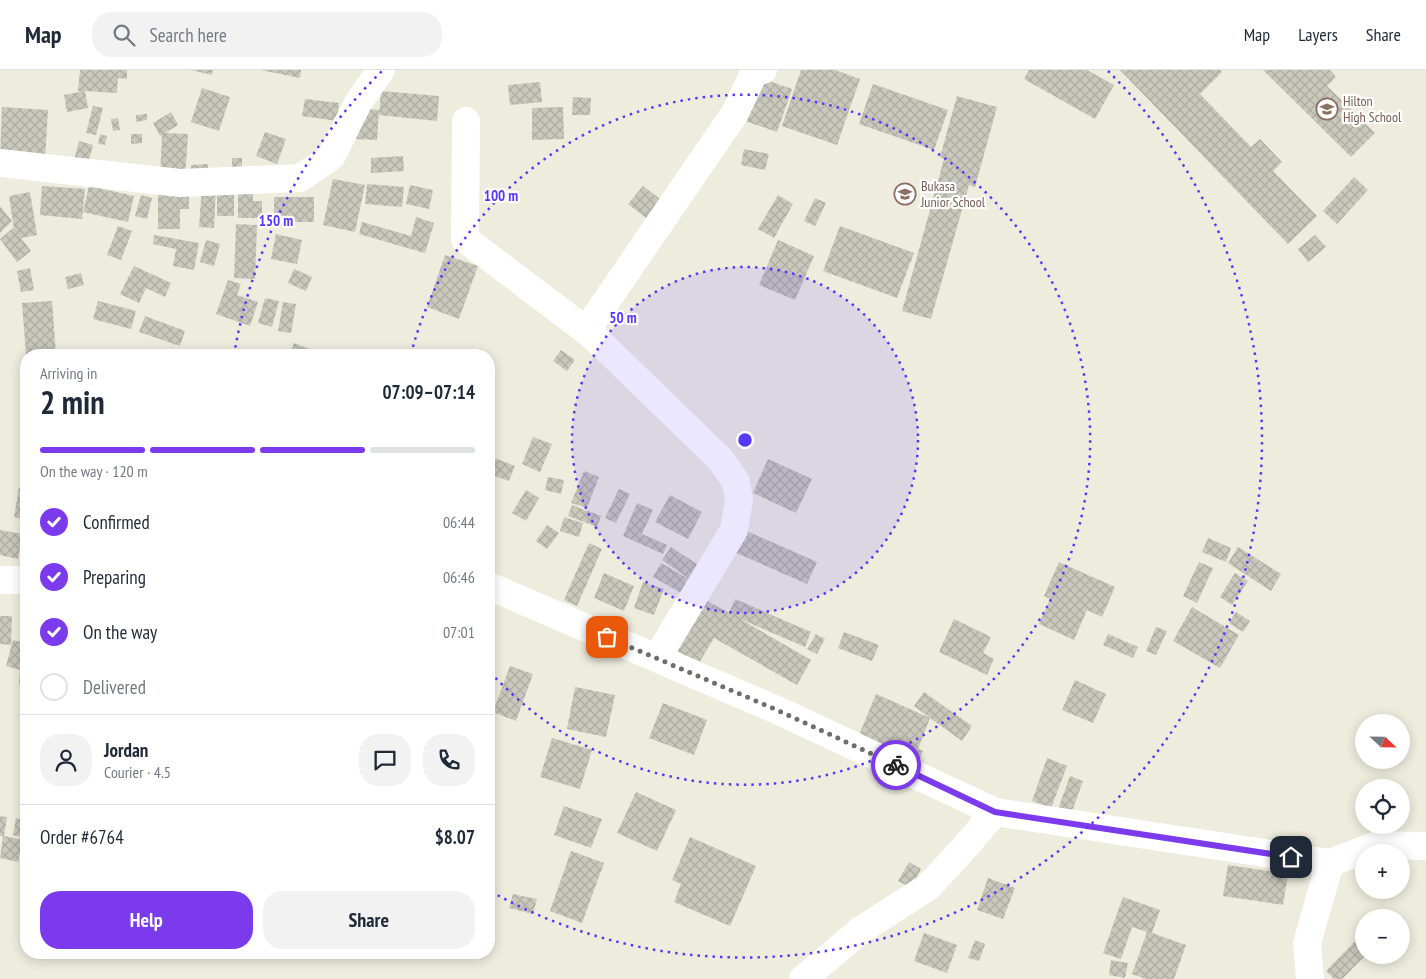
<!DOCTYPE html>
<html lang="en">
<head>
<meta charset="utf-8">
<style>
  :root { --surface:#fff; --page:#f2f2f3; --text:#1f2937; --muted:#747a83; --line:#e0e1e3; --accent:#7c3aed }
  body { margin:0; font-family:"PT Sans Narrow",sans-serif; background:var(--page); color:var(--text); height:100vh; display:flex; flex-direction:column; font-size:19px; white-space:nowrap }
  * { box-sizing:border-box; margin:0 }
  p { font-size:16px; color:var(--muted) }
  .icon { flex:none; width:28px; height:28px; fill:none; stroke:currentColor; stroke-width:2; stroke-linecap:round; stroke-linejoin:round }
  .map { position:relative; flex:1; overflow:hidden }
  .sheet { position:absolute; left:20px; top:279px; width:475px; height:610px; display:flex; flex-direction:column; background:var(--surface); border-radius:20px; box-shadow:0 2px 12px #0003 }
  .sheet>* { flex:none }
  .needle { width:32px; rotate:112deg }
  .tools { position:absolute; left:1355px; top:644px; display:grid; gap:10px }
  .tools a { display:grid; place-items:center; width:55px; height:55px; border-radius:50%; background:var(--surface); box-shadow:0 2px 12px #0003; font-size:25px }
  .pin { position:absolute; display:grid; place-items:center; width:42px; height:42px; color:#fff; margin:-21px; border-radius:10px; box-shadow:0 2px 8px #0006 }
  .courier { position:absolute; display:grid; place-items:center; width:50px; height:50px; margin:-25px; border:4px solid #7c3aed; border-radius:50%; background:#fff; color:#222; box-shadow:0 1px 6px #0007 }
  .head em { font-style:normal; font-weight:700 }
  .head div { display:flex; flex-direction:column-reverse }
  .head { display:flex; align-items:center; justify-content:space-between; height:85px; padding:0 20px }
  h1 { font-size:32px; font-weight:700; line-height:38px }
  .bar { display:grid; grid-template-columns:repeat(4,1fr); gap:8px 5px; align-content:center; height:60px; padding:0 20px }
  .bar i { height:6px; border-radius:4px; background:var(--line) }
  .bar .on { background:var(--accent) }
  .bar p { grid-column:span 4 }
  .line { display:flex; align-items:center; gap:12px; padding:0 20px; border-top:1px solid var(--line) }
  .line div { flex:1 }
  .round { display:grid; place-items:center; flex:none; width:52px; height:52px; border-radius:20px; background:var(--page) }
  ol { padding:0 20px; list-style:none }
  li { display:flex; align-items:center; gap:15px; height:55px }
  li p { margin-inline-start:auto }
  li .icon { padding:5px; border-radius:50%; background:var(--accent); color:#fff; stroke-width:4 }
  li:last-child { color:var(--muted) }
  li i { width:28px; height:28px; border:2px solid var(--line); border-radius:50% }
  .primary-button { display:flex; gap:10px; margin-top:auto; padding:10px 20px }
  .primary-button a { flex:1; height:58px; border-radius:20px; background:var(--accent); color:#fff; font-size:20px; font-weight:700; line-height:58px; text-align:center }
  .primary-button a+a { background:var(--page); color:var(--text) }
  header { display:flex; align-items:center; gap:30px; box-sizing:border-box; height:70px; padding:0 25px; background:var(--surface); border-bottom:1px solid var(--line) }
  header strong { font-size:24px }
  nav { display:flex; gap:28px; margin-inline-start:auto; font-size:18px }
  .search { width:350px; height:45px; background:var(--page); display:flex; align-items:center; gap:12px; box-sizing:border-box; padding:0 18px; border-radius:20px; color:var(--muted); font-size:19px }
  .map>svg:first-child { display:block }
  .building { fill:url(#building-cross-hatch) }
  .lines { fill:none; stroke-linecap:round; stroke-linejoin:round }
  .minor { stroke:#fff; stroke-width:28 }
  .done { stroke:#6f6f69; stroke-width:5; stroke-dasharray:0 9 }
  .route { stroke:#7c3aed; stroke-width:6 }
  .ring { fill:none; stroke:#5639ff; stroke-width:2.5; stroke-dasharray:2.5 5 }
  .labels { text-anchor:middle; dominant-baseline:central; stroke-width:4.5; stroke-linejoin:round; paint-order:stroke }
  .education-label { font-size:14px; fill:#785e54; stroke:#fff; text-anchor:start }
  .centre { fill:#5639ff; stroke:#fff; stroke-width:2.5 }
  .ring-label { font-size:15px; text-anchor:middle; font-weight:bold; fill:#5639ff; stroke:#fff; stroke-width:4.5; stroke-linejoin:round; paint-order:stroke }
</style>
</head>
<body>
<header>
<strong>Map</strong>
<div class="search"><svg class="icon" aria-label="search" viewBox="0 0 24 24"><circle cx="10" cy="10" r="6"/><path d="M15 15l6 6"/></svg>Search here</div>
<nav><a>Map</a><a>Layers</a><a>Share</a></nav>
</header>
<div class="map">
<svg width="1426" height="909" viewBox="0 0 1426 909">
  <defs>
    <pattern id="building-cross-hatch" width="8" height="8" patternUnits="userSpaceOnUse" patternTransform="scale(1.25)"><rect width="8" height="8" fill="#c9c8bc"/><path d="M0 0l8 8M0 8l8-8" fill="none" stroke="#adaca2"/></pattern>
  </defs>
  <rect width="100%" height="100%" fill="#eeecdd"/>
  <!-- building -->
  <g class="building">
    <polygon points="80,0 127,0 127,9 118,8 117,23 85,21 88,38 67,42 64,25 84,21 78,21"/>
    <polygon points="191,0 213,0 212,5"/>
    <polygon points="261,0 301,0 300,8"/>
    <polygon points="801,0 835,0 860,9 837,75 782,56"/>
    <polygon points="1029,0 1087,0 1114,15 1095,49 1024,9"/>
    <polygon points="1120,0 1220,0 1222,2 1200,24 1251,77 1260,69 1282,92 1273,101 1317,146 1288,174"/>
    <polygon points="1263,0 1330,0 1336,7 1327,16 1375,63 1351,87"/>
    <polygon points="758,7 792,19 777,62 742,50"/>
    <polygon points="540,12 542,32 510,35 508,15"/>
    <polygon points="873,14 948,40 934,80 859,54"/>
    <polygon points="202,18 230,27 219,61 191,52"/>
    <polygon points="381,21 439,26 437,51 379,45"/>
    <polygon points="957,26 997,37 975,117 969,115 931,249 902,241 944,89 940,87"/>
    <polygon points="573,27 591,28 590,45 572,45"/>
    <polygon points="305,29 339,33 337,51 302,46"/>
    <polygon points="93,36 103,38 96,65 86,63"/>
    <polygon points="2,37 48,40 45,90 0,88"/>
    <polygon points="563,37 564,69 532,70 532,38"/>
    <polygon points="358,38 379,40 377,70 355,69"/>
    <polygon points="171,42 178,55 165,63 188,64 185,108 160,107 162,65 160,66 153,53"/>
    <polygon points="147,44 147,50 136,52 136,45"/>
    <polygon points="118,48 120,60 113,61 111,49"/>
    <polygon points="265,62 286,69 277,94 256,86"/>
    <polygon points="100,64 107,66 105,75 98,74"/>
    <polygon points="131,64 142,64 142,73 131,74"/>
    <polygon points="79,71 93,75 87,98 73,94"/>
    <polygon points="744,79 769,84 765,100 741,95"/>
    <polygon points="403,86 404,101 371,103 371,88"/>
    <rect x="232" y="88" width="10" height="9"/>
    <polygon points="208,94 208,102 191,103 191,95"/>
    <polygon points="1354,107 1368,120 1337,154 1323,141"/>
    <polygon points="333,109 365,115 355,162 323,155"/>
    <rect x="217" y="113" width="17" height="33"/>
    <polygon points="367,114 404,117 402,137 365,134"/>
    <polygon points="410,115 433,120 429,139 406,134"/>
    <polygon points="42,116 85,119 82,149 40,145"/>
    <polygon points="89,116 134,126 128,152 83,142"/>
    <polygon points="643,116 664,132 650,151 628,134"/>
    <polygon points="202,117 216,118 214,158 199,157"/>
    <polygon points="238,117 253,117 253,131 262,131 262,148 238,148"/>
    <polygon points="158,121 189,121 189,139 180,139 180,159 158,159"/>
    <polygon points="30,122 37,165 21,168 31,181 17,192 0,169 13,158 14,159 9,126"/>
    <polygon points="141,125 152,128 147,149 135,146"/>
    <polygon points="778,125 793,134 774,168 758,159"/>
    <rect x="274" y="127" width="40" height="25"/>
    <polygon points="815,128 826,133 815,156 804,151"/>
    <polygon points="0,136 12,151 0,163"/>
    <polygon points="416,147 434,153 425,183 359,164 362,152 411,166"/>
    <polygon points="236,154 257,155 255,209 234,208"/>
    <polygon points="118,156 132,161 121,190 107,185"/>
    <polygon points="840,156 914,183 897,228 823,201"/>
    <polygon points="276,164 302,170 297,194 271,189"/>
    <polygon points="154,165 199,173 194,200 173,196 176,179 153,174"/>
    <polygon points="1315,165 1326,177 1308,192 1298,179"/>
    <polygon points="206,170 220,174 214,196 200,192"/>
    <polygon points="778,170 814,186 795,230 759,215"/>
    <polygon points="445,185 478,196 459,249 427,237"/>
    <polygon points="134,196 171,213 165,227 146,218 139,233 120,224"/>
    <polygon points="30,198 34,220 21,222 17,201"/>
    <polygon points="294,199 312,207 306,221 288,213"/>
    <polygon points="81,203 84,215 68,219 65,207"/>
    <polygon points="228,210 241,214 237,225 258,232 250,256 216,244"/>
    <polygon points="265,228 279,231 272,257 258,253"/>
    <polygon points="52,231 56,285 26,285 22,233"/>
    <polygon points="98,231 136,241 131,259 93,249"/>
    <polygon points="283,232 296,234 291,263 278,261"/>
    <polygon points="145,246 185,261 180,276 139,262"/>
    <polygon points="294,273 315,281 314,285 290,285"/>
    <polygon points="561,280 575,290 567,301 553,291"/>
    <polygon points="533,367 552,374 540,402 522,394"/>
    <polygon points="489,386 515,396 509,411 489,404"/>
    <polygon points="768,389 812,409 796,443 753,423"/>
    <polygon points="584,401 599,407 587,438 571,433"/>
    <polygon points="548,407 564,410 561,424 545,420"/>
    <polygon points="19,418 26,419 26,449 14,447"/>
    <polygon points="619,419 630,424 616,453 605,448"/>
    <polygon points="526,420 539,428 526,451 512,443"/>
    <polygon points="670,425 702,442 688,469 655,452"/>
    <polygon points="637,433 653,440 642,464 667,475 663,484 623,466"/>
    <polygon points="572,435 601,446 597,457 568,446"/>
    <polygon points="564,447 583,453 579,467 560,461"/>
    <polygon points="547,455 559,463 547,479 536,471"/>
    <polygon points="742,459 817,492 807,514 732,481"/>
    <polygon points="0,460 22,464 18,489 0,485"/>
    <polygon points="1208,468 1231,478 1226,492 1202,482"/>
    <polygon points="589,473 602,479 577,536 564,530"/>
    <polygon points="671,477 700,496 691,510 662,490"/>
    <polygon points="1238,477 1281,504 1271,521 1228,493"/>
    <polygon points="1059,492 1115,517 1102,547 1087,540 1074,570 1039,554 1050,529 1044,526"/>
    <polygon points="1199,492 1213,498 1197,533 1183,526"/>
    <polygon points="661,493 689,509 681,523 653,507"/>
    <polygon points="604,503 634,516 624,541 594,528"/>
    <polygon points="1235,503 1248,511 1232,535 1220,527"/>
    <polygon points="643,512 664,519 654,545 634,538"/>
    <polygon points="702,528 729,543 735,529 811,562 805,577 740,549 811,590 797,615 714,568 699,593 674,579"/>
    <polygon points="1192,537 1239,565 1220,598 1173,571"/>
    <polygon points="1236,542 1250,551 1243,562 1229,553"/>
    <polygon points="0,546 12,546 11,575 0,574"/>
    <polygon points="954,549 991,567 983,583 994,589 987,605 939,582"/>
    <polygon points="1156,557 1167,561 1156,585 1146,581"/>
    <polygon points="844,562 879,575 872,591 838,578"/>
    <polygon points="816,564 825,569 817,584 807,579"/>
    <polygon points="1108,564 1138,577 1133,588 1103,575"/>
    <polygon points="13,570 26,573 20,600 6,596"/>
    <polygon points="510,596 533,604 516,651 493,642"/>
    <polygon points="20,602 26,602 26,615 19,615"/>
    <polygon points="1075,610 1106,624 1093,653 1062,640"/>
    <polygon points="575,617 615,625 606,667 567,659"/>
    <polygon points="24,622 26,622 26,663 22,663"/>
    <polygon points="924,622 972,656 962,671 930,648 918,679 923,681 916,697 857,670 876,624 930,648 914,636"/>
    <polygon points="663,633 707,650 694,685 649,668"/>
    <polygon points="552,668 592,680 580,719 540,707"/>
    <polygon points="1047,688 1067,696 1051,738 1032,731"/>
    <polygon points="1070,706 1083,711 1071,744 1058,739"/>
    <polygon points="636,722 676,740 657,781 617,763"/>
    <polygon points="564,736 602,749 591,778 554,765"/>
    <polygon points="0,746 7,747 4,766 23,770 18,792 0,788 3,766 0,766"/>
    <polygon points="16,748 26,751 25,768 13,765"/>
    <polygon points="690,767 756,796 730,856 674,832 681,814 672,810"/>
    <polygon points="571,781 604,793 582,853 550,841"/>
    <polygon points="909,792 921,799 911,818 898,811"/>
    <polygon points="1228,795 1288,804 1283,835 1223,826"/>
    <polygon points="988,808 1015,818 1003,849 977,840"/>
    <polygon points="513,824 537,829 533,844 509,838"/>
    <polygon points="1123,827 1160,840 1152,863 1186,875 1174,909 1146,909 1132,904 1147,862 1132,857 1121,889 1103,883"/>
    <polygon points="924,863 957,875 947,903 914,891"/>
    <polygon points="1357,869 1364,876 1364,885 1366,885 1342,909 1334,909 1326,901"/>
    <polygon points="975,870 985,874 979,891 968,888"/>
    <polygon points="1111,890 1128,893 1125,908 1109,905"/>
  </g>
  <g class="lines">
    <!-- minor -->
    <g class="minor">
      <polyline points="466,51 465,169 592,265"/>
      <polyline points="0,93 180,113 300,108 331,87 358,33 381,0"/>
      <polyline points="0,510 26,510"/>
      <polyline points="489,516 777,640 995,742 1330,793 1377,775 1426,776"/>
      <polyline points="657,588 734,460 739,430 736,412 721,390 592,265 592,252 735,43 754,3 763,0"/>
      <polyline points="803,909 861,860 928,817 965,777 995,742"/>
      <polyline points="1310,909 1307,873 1330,793"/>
    </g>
  </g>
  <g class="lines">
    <!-- done -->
    <polyline class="done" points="607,567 777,640 896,695"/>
    <!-- route -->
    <polyline class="route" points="896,695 995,742 1291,787"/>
  </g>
  <!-- distance rings -->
  <circle cx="745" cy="370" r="173" fill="#5639ff" fill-opacity=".12"/>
  <g class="ring">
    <circle cx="745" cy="370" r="173"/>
    <path d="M411 284A345 345 0 1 1 491 603"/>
    <path d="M234 285A518 518 0 0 1 382 1M1108 1A518 518 0 0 1 490 821"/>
  </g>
  <!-- icons -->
  <defs>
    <g id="school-ring" transform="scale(1.125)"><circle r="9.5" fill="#fff" stroke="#8d6e63" stroke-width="1.5"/><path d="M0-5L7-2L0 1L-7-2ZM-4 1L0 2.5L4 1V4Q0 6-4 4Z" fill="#8d6e63"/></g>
  </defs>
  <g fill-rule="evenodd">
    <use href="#school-ring" x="1327" y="39"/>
    <use href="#school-ring" x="905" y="124"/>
  </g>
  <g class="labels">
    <!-- education labels -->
    <g class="education-label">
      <text x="1343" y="31">Hilton<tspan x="1343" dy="16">High School</tspan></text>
      <text x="921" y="116">Bukasa<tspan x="921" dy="16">Junior School</tspan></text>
    </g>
  </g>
  <circle cx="745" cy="370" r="8" class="centre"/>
  <g class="ring-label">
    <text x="501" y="131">100 m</text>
    <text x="276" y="156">150 m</text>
    <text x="623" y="253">50 m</text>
  </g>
</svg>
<div class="tools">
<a><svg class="needle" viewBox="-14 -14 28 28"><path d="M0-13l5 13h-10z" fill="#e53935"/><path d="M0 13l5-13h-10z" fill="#747a83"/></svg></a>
<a><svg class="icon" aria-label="locate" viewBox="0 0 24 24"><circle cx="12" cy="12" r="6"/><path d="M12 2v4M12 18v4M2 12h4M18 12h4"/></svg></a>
<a>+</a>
<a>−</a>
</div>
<div class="pin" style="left:607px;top:567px;background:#ea580c"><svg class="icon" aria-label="bag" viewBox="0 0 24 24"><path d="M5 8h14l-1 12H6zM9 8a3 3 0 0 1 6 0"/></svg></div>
<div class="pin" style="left:1291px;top:787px;background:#1f2937"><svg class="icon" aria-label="home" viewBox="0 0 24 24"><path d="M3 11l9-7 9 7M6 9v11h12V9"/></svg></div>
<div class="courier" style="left:896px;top:695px"><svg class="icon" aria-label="bike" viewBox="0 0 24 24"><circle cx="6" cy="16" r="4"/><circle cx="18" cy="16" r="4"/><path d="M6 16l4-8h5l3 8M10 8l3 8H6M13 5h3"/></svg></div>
<section class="sheet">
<div class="head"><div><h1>2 min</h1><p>Arriving in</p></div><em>07:09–07:14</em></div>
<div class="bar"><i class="on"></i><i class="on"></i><i class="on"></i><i></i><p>On the way · 120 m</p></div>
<ol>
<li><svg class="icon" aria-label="check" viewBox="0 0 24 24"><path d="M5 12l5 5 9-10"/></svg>Confirmed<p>06:44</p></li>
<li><svg class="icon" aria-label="check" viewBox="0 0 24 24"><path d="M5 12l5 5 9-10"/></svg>Preparing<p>06:46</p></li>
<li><svg class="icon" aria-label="check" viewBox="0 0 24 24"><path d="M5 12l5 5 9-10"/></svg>On the way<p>07:01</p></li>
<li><i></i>Delivered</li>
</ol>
<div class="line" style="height:90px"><a class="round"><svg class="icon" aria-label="person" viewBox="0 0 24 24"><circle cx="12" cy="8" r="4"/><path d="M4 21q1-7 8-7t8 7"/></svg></a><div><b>Jordan</b><p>Courier · 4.5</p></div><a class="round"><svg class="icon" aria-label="chat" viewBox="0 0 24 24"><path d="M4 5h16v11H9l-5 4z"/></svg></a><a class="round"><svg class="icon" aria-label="phone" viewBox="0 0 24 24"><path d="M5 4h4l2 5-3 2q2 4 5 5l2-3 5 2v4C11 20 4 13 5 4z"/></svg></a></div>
<div class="line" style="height:65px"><div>Order #6764</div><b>$8.07</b></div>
<div class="primary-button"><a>Help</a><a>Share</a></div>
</section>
</div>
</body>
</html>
